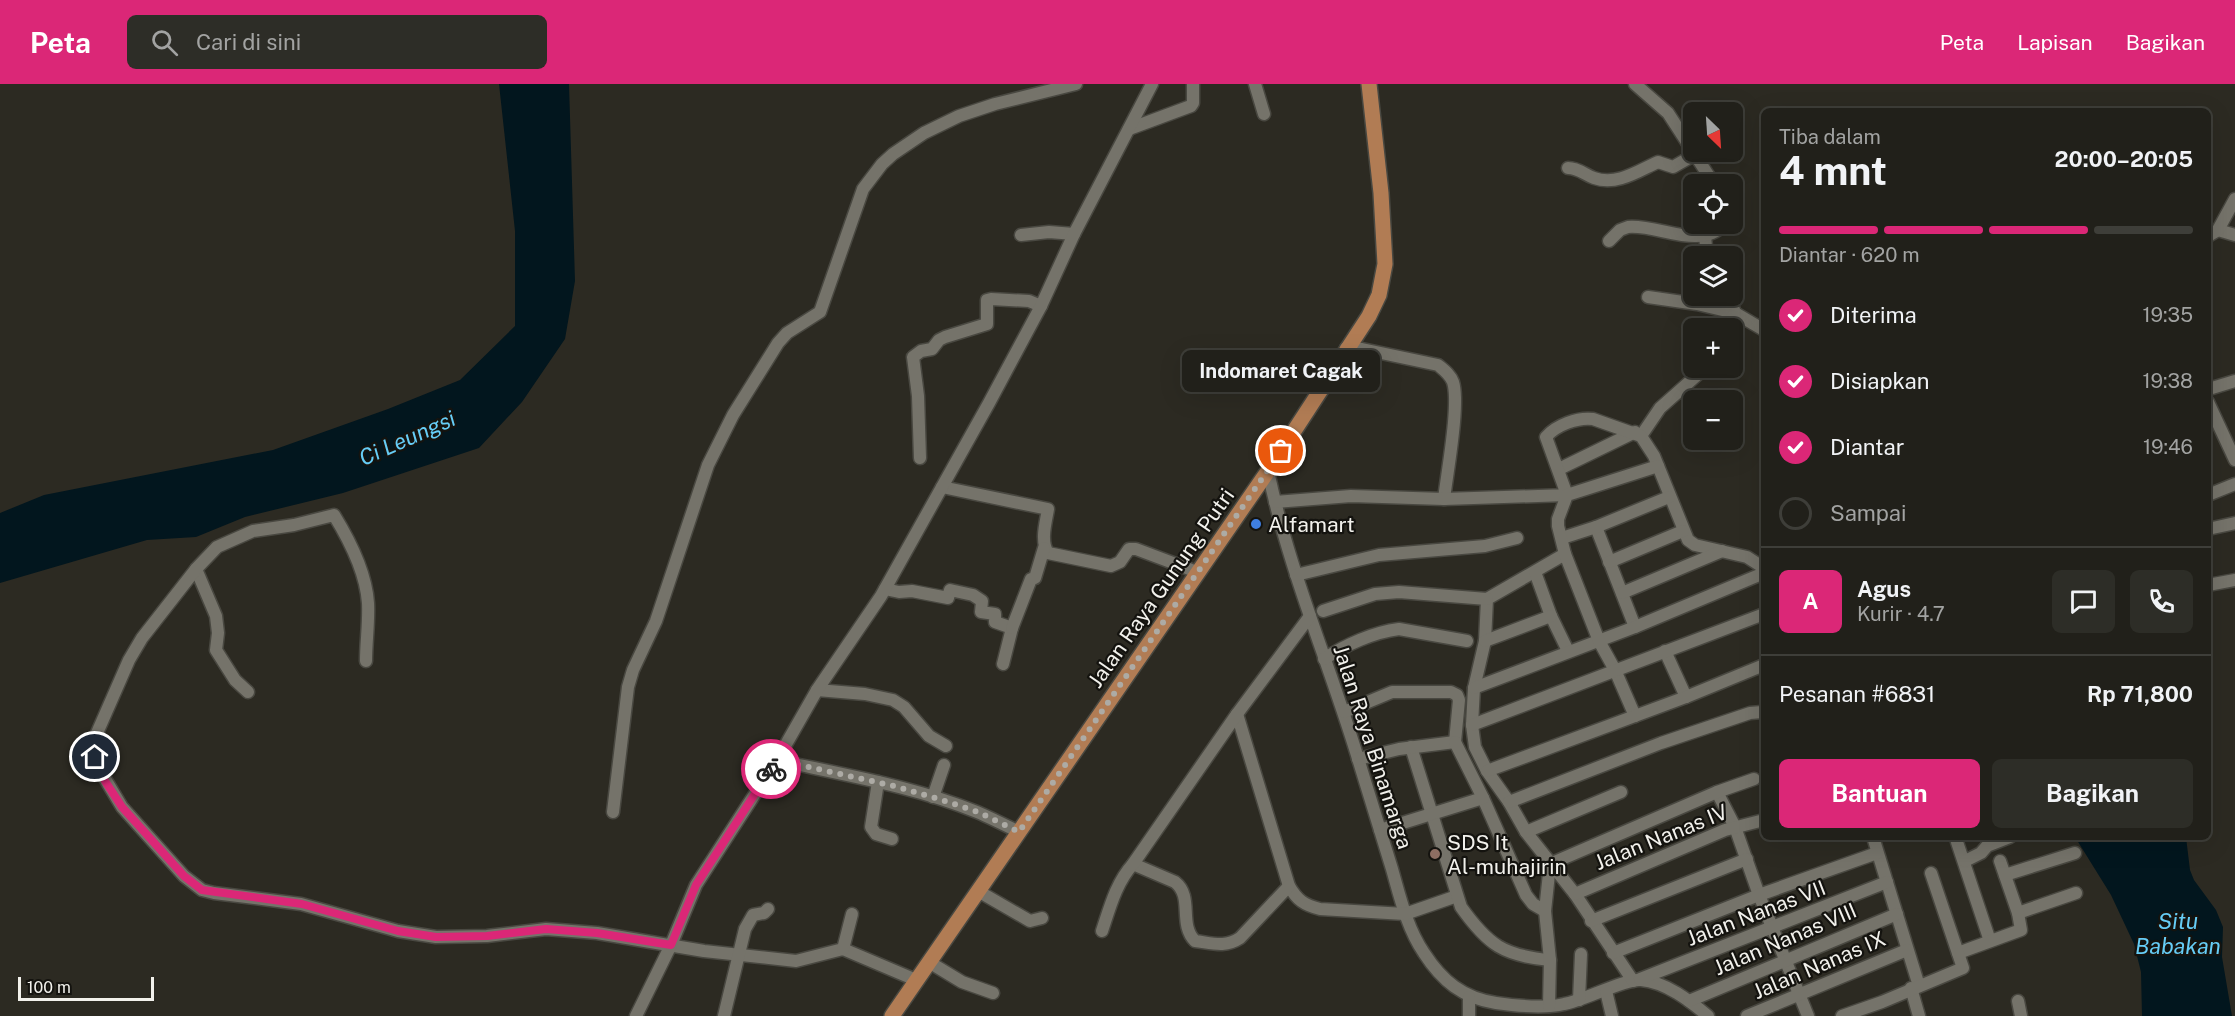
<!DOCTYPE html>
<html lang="id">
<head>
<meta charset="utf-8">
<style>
  :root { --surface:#21201a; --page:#2d2d27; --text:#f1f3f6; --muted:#a2a3a2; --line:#3e3e39; --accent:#db2777 }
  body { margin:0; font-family:"Public Sans",sans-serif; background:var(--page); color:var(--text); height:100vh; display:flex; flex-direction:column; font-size:22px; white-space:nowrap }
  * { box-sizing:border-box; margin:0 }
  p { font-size:20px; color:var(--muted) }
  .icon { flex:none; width:33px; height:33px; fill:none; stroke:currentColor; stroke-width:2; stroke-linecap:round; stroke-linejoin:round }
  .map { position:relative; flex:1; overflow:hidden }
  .side { position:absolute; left:1761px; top:24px; width:450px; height:732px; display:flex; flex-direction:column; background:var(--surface); border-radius:9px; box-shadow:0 6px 24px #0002,0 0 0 2px var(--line) }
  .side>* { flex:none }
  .needle { width:39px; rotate:155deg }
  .buttons { position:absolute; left:1683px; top:18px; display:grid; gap:12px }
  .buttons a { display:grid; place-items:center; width:60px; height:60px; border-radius:9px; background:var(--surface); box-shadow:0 6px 24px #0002,0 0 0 2px var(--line); font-size:30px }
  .scale { position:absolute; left:18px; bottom:15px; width:136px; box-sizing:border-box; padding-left:6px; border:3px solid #f2f1ec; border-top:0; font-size:16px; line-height:21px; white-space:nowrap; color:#f2f1ec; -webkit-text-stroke:4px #14130f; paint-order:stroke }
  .pin { position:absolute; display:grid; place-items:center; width:51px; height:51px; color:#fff; margin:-26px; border:3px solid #fff; border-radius:50%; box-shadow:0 2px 6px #0007 }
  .courier { position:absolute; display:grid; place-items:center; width:60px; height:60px; margin:-30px; border:4px solid #db2777; border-radius:50%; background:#fff; color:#222; box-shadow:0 2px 8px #0007 }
  .bubble { position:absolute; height:42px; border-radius:9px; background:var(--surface); box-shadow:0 6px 24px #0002,0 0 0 2px var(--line); font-size:20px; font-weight:700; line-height:42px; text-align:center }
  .headline em { font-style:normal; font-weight:700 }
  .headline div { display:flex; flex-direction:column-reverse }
  .headline { display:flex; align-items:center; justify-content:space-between; height:102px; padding:0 18px }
  h1 { font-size:39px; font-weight:700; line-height:45px }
  .bar { display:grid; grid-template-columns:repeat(4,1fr); gap:9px 6px; align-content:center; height:72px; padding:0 18px }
  .bar i { height:8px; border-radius:4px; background:var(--line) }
  .bar .active { background:var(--accent) }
  .bar p { grid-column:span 4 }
  .line { display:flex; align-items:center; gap:15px; padding:0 18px; border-top:2px solid var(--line) }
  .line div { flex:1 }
  .round { display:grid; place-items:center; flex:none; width:63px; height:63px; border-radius:9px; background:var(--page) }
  ol { padding:0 18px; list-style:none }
  li { display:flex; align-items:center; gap:18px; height:66px }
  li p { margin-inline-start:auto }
  li .icon { padding:6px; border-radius:50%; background:var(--accent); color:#fff; stroke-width:4 }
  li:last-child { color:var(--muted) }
  li i { width:33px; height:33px; border:3px solid var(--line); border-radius:50% }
  .cta { display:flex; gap:12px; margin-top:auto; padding:12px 18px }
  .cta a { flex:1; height:69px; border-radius:9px; background:var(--accent); color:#fff; font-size:24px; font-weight:700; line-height:69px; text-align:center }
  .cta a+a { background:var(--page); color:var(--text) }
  header { display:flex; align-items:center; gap:36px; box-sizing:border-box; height:84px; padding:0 30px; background:var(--accent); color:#fff }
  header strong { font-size:28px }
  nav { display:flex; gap:33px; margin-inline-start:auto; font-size:21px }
  .search { width:420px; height:54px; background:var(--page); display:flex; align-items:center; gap:15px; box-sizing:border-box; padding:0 21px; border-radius:9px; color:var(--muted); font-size:22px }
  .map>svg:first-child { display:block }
  .water { fill:#02161e }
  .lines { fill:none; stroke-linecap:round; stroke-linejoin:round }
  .minor-casing { stroke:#494841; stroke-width:15 }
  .major-casing { stroke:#494841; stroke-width:18 }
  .minor { stroke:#75736a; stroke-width:12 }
  .major { stroke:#b17c54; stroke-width:15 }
  .done { stroke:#adaba5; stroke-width:6; stroke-dasharray:0 10.8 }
  .route { stroke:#db2777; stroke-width:8 }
  .shop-dot { fill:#3f7fe0; stroke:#14130f; stroke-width:2 }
  .education-dot { fill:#8d6e63; stroke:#14130f; stroke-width:2 }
  .labels { text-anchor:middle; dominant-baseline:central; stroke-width:4.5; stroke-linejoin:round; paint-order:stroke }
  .poi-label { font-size:21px; fill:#f2f1ec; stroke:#14130f; text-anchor:start }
  .street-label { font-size:21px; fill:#f2f1ec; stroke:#14130f }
  .water-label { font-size:22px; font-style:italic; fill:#66cdf6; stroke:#14130f }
</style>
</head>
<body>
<header>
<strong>Peta</strong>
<div class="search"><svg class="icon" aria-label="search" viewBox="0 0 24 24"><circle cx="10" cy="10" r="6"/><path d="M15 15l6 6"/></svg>Cari di sini</div>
<nav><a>Peta</a><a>Lapisan</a><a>Bagikan</a></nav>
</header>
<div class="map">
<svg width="2235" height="932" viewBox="0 0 2235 932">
  <rect width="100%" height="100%" fill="#2c2a22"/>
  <!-- water -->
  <g class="water">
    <polygon points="499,0 569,0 575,197 565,255 522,318 479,364 343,409 245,433 196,453 147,456 0,499 0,429 44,411 273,366 388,325 460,296 515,242 515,147"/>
    <polygon points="2075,753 2186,753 2190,786 2194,796 2216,826 2223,843 2222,873 2232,932 2142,932 2141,888 2134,860 2111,811"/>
  </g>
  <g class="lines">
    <!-- minor casing -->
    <g class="minor-casing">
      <g id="minor">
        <polyline points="1255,0 1264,30"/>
        <polyline points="1635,0 1668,29 1714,100"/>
        <polyline points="1129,45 1191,22 1193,19 1193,0"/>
        <path d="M1568 84C1579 84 1585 91 1594 94 1617 102 1638 87 1658 78L1673 83 1694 71"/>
        <polyline points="2218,146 2235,151"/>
        <polyline points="1021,151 1049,148 1074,150"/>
        <polyline points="1705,151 1706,163 1712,172"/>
        <polyline points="2208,152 2218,146 2235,115"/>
        <path d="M1609 157 1620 146 1628 143C1659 140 1699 167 1725 140"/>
        <polyline points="1729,212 1735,229"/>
        <polyline points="1648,213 1697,220 1735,229 1764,246"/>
        <polyline points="1726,244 1735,229"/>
        <path d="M1346 264 1362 265 1438 281C1444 286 1450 290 1453 298 1460 320 1447 389 1444 415"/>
        <polyline points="2212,304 2235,297"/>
        <polyline points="2208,318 2235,376"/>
        <polyline points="1641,352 1660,324 1705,284"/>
        <polyline points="920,374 918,312 913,273 921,267 932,265 939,256 945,253 987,240 987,216 991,215 1029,217 1041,222"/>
        <polyline points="1559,385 1635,348"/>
        <path d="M1268 387C1288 483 1327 574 1356 668 1368 707 1380 746 1392 785 1400 813 1407 844 1424 869 1442 897 1463 914 1496 919 1517 922 1543 925 1564 920 1583 917 1626 894 1641 896 1666 898 1690 917 1708 932"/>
        <path d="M942 403 1048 425C1046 438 1040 457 1048 469L1111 482 1120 478 1129 465H1136L1197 488"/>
        <polyline points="2208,411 2235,400"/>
        <path d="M1275 418 1351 412 1444 415 1567 411 1546 353C1556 341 1578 333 1593 335L1641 352 1654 372 1688 456 1695 461 1747 473 1764 484"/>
        <polyline points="1596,443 1635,543"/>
        <polyline points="2208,445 2235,439"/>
        <polyline points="1562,454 1596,443 1669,413"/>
        <polyline points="1565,470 1487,515 1485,557 1474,604 1472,641 1475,663 1487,687 1509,718 1526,748 1575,810 1633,897"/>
        <polyline points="1609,478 1683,447"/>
        <polyline points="196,485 216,532 218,549 216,566 235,596 248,608"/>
        <polyline points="1535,488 1551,532 1568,567"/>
        <polyline points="1296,491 1379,471 1485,462 1517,454"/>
        <polyline points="2208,501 2235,496"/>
        <polyline points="885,505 899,508 912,507 948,514 950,506 973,511 982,517 981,528 995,530 995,538 1012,544 1003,580"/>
        <polyline points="1622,509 1722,467"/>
        <polyline points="1323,527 1375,510 1399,508 1487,515"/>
        <polyline points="1012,544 1031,495 1035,494 1044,464"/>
        <polyline points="1485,557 1551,532"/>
        <polyline points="1665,567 1686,613"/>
        <path d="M1324 575C1345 561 1374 548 1399 545L1467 557"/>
        <path d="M366 577C366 558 369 538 368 519 366 489 350 457 334 431L294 441 253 447 217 463 196 485 142 554 129 576 97 649 94 664 98 683 122 723 184 792 202 806 214 809 301 820 398 847 436 853 487 852 546 845 597 849 704 867 796 877 843 865 916 896"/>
        <polyline points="1474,604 1635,543 1764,489"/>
        <polyline points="817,606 865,610 893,616 904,623 929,652 946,662"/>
        <polyline points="1344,628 1392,608 1451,608 1457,611 1459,616 1455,658"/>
        <path d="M1237 630 1289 802C1297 816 1304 821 1320 825L1405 830 1457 812"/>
        <polyline points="1635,632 1615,586 1599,557 1565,470 1558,442 1558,435 1567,411 1658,382"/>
        <polyline points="1472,641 1764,530"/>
        <path d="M1411 663 1461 823C1488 861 1504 872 1550 876"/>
        <polyline points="1358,675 1399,665 1455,658"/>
        <path d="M777 676C844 691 913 702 977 728 991 734 1005 741 1019 748"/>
        <polyline points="1487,687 1686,613 1764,581"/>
        <polyline points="878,698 871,743 876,750 892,755"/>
        <polyline points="1717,708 1735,743 1759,811 1808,932"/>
        <polyline points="933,713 944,681"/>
        <polyline points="1483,714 1526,811 1533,820 1545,827"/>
        <polyline points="1509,718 1661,659 1750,629 1762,628 1764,629"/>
        <polyline points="613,728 628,603 633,586 656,537 708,381 733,331 778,259 787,249 820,228 863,105 882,80 893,70 924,49 959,32 995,20 1076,0"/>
        <polyline points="1380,746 1483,714 1455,658"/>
        <polyline points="1526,748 1621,708"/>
        <polyline points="1873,753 1919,902"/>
        <polyline points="1957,758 1990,857"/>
        <polyline points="1965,777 1981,769 1987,762 2010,753"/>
        <path d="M1133 780 1175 798C1194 813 1178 840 1195 857 1212 859 1225 864 1240 854L1289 802"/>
        <polyline points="2005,791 2075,769"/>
        <polyline points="978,807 1030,837 1042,834"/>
        <polyline points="1575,810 1725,746 1764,736"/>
        <polyline points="2018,829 2076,809"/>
        <polyline points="1591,837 1747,775"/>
        <path d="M1102 847C1110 823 1116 799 1133 780L1237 630 1310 532"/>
        <polyline points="843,865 852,830"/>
        <polyline points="1613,869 1759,811 1877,769"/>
        <polyline points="1958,869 2021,846 2018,829 2000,777"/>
        <polyline points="929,878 962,898 993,909"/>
        <polyline points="1640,895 1887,798"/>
        <polyline points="1911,904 1919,932"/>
        <polyline points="1606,907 1612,932"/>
        <polyline points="1579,916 1581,870"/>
        <polyline points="1689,917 1897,830"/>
        <polyline points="2018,917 2021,932"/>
        <polyline points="1549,922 1550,876 1545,827 1550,780 1717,708 1754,695"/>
        <polyline points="636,932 671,861 696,801 777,676 817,606 881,512 989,319 1041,222 1074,150 1152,0"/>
        <polyline points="724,932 745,845 753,831 764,829 768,825"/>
        <polyline points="1469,932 1469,913"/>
        <polyline points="1747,932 1907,866"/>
        <polyline points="1842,932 1882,918 1963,884 1931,789"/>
      </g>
    </g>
    <!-- major casing -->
    <g class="major-casing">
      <polyline id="major" points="892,932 1268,387 1369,232 1379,211 1385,180 1381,109 1369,0"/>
    </g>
    <!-- minor -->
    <use href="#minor" class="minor"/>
    <!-- major -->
    <use href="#major" class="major"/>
  </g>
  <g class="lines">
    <!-- done -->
    <polyline class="done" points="771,685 777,676 894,702 939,715 978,728 1019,748 1281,367"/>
    <!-- route -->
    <polyline class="route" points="95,673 105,697 122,723 184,792 202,806 302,820 398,847 436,853 487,852 546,845 597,849 671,861 696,801 771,685"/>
  </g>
  <!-- markers -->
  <circle class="shop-dot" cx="1256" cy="440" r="6"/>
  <circle class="education-dot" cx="1435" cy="770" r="6"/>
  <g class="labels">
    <!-- poi labels -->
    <g class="poi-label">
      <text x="1268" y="440">Alfamart</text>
      <text x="1447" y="758">SDS It<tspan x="1447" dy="24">Al-muhajirin</tspan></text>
    </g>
    <!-- street labels -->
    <g class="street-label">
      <text transform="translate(1161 504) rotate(-55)">Jalan Raya Gunung Putri</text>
      <text transform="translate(1373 663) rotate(72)">Jalan Raya Binamarga</text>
      <text transform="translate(1661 753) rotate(-22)">Jalan Nanas IV</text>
      <text transform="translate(1756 829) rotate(-21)">Jalan Nanas VII</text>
      <text transform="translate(1785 855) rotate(-23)">Jalan Nanas VIII</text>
      <text transform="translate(1819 881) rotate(-23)">Jalan Nanas IX</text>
    </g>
    <!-- water labels -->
    <g class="water-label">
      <text transform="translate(407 354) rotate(-24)">Ci Leungsi</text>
      <text x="2178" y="837">Situ<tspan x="2178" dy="25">Babakan</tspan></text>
    </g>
  </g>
</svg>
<div class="buttons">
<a><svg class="needle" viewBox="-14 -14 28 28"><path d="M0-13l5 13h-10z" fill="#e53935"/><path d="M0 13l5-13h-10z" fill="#a2a3a2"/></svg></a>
<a><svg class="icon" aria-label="locate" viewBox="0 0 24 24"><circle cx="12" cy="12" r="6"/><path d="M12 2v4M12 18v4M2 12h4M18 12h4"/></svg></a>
<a><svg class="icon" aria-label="layers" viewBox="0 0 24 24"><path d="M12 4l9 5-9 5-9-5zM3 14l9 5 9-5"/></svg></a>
<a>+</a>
<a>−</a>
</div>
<div class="scale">100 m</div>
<div class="pin" style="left:1281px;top:367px;background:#ea580c"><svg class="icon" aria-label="bag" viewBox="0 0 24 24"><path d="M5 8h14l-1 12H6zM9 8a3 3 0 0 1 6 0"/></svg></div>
<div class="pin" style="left:95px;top:673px;background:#1f2937"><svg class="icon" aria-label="home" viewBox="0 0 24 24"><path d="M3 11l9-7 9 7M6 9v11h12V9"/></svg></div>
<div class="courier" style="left:771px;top:685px"><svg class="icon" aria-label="bike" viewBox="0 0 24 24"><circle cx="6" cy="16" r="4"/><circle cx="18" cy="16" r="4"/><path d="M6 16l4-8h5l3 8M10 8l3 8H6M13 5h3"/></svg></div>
<div class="bubble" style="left:1182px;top:266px;width:198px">Indomaret Cagak</div>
<section class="side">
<div class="headline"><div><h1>4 mnt</h1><p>Tiba dalam</p></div><em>20:00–20:05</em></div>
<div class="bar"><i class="active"></i><i class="active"></i><i class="active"></i><i></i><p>Diantar · 620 m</p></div>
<ol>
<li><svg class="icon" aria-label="check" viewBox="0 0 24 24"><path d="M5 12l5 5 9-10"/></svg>Diterima<p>19:35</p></li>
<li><svg class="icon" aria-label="check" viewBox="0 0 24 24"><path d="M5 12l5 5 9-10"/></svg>Disiapkan<p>19:38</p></li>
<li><svg class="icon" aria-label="check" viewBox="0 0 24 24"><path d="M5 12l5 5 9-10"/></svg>Diantar<p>19:46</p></li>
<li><i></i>Sampai</li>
</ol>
<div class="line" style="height:108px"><b class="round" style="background:var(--accent);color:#fff">A</b><div><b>Agus</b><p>Kurir · 4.7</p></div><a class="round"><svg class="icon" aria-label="chat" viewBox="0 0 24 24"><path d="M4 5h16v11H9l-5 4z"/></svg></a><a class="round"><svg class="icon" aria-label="phone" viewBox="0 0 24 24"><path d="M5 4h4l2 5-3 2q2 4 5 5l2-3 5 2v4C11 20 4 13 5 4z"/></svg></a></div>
<div class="line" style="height:78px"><div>Pesanan #6831</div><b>Rp 71,800</b></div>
<div class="cta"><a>Bantuan</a><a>Bagikan</a></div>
</section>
</div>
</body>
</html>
